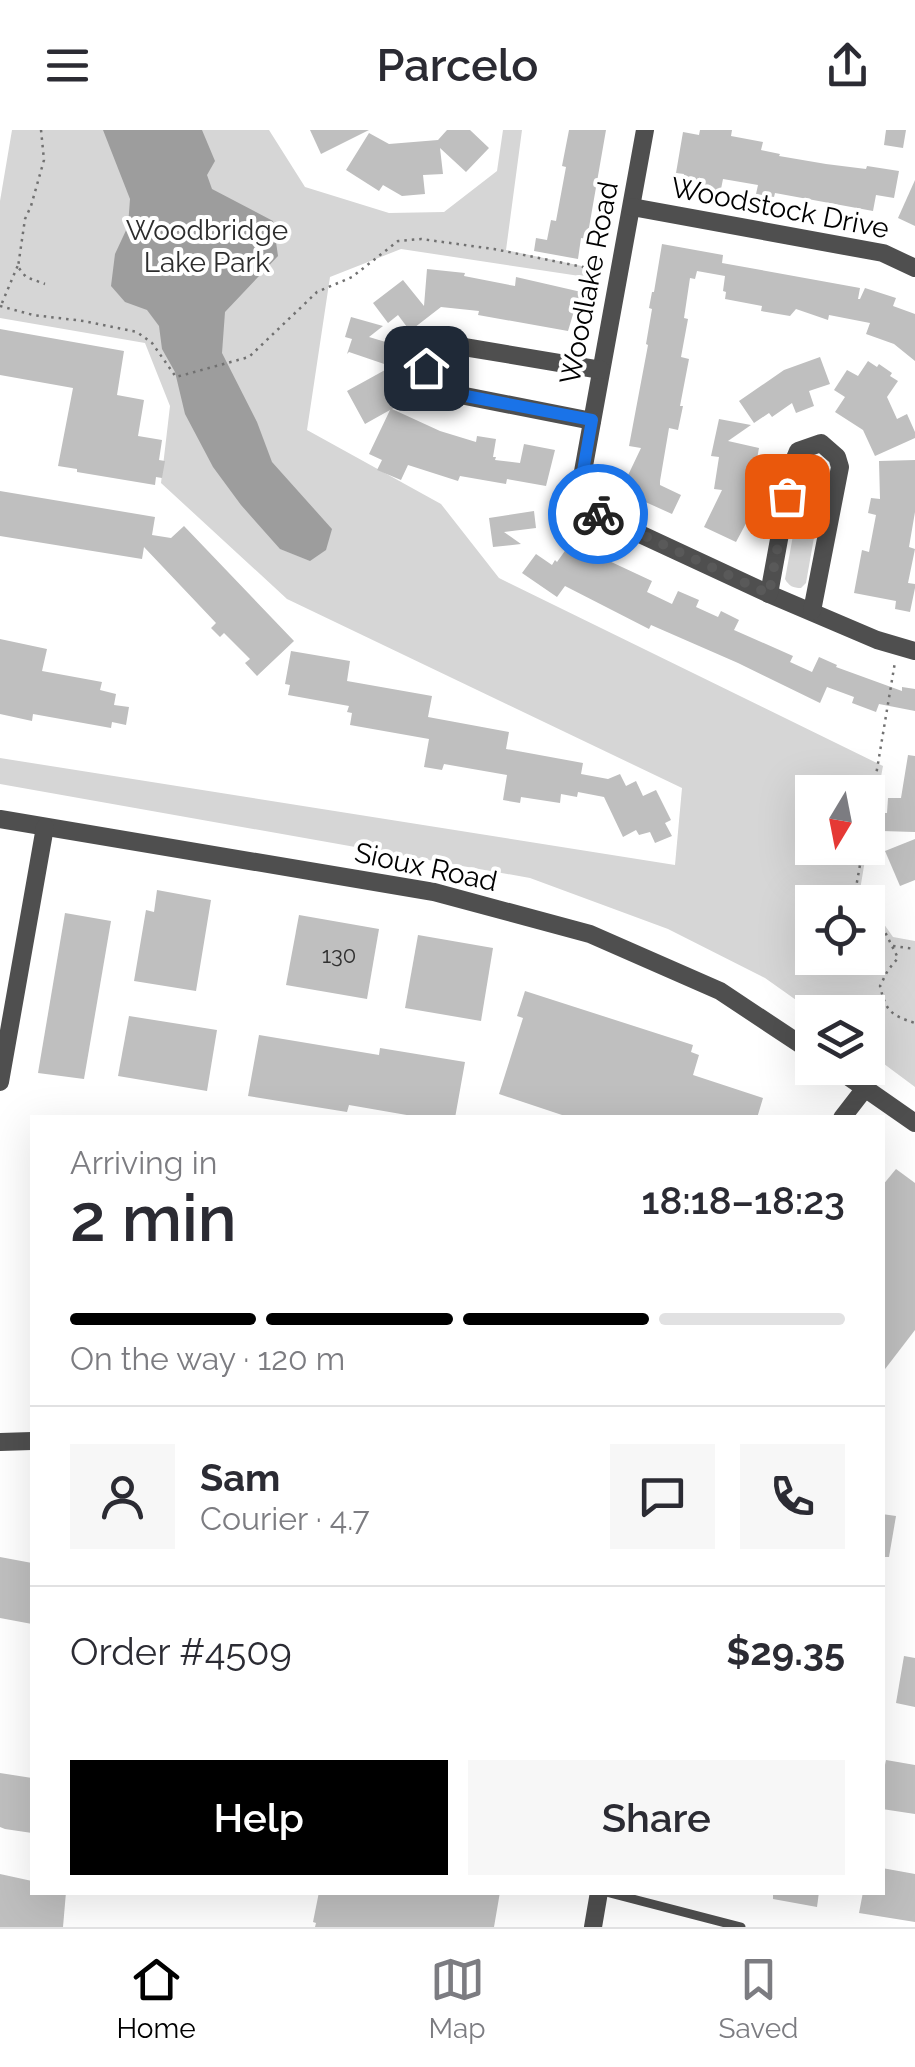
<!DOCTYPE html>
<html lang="en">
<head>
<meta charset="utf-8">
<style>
  :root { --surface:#fff; --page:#f7f7f7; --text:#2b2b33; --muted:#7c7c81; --line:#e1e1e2; --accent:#000 }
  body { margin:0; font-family:Raleway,sans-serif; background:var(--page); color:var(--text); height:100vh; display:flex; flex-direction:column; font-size:38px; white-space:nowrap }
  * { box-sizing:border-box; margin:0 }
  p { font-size:32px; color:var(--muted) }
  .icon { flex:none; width:55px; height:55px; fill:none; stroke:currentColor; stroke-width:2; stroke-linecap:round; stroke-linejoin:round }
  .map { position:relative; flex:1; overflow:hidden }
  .panel { position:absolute; left:30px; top:985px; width:855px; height:780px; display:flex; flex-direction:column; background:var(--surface); border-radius:0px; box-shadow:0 10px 40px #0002 }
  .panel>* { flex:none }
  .needle { width:65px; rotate:190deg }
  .tools { position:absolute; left:795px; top:645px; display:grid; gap:20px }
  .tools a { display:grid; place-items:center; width:90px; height:90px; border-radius:0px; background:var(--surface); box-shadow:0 10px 40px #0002; font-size:50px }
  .pin { position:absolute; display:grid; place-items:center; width:85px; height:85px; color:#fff; margin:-42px; border-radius:20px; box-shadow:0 5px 15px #0006 }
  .courier { position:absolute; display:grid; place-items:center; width:100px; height:100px; margin:-50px; border:8px solid #1a73e8; border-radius:50%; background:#fff; color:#222; box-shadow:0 2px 12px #0007 }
  .summary em { font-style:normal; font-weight:600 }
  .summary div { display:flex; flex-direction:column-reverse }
  .summary { display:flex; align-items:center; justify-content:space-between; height:170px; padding:0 40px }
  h1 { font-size:65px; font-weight:600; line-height:75px }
  .bar { display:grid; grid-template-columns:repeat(4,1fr); gap:15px 10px; align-content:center; height:120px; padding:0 40px }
  .bar i { height:12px; border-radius:8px; background:var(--line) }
  .bar .selected { background:var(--accent) }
  .bar p { grid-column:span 4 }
  .line { display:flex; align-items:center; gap:25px; padding:0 40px; border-top:2px solid var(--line) }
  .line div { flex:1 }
  .round { display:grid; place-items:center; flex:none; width:105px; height:105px; border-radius:0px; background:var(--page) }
  .primary-button { display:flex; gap:20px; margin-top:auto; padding:20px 40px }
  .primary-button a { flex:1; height:115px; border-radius:0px; background:var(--accent); color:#fff; font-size:40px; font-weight:600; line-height:115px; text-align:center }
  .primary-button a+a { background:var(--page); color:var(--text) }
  header { display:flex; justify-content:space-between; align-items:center; height:130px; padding:0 40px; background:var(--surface); font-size:45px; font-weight:600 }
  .tab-bar { display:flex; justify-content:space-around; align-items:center; height:140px; border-top:2px solid var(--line); background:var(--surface); font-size:28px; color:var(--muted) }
  .tab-bar a { display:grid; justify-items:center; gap:5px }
  .tab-bar .selected { color:var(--accent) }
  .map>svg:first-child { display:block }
  .green { fill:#d6d6d6; fill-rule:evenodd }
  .water { fill:#9d9d9d }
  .building { fill:#bfbfbf }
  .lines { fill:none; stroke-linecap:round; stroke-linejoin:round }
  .path { stroke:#717171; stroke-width:2.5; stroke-dasharray:2.5 5; stroke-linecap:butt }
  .lane { stroke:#4f4f4f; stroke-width:9 }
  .street { stroke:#4f4f4f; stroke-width:18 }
  .done { stroke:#595959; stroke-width:10; stroke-dasharray:0 18 }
  .route { stroke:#1a73e8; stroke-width:12 }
  .labels { text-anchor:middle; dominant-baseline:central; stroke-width:8; stroke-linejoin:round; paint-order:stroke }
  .number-label { font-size:22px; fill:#303030 }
  .street-label { font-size:28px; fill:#000; stroke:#fff }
  .park-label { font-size:28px; fill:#2d2d2d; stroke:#fff }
</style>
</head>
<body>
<header><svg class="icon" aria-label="menu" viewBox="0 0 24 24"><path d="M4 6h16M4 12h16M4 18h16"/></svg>Parcelo<svg class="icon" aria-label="share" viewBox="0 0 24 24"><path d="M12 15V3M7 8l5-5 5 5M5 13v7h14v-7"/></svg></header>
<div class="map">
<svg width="915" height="1797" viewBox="0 0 915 1797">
  <rect width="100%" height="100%" fill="#fff"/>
  <!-- green -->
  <g class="green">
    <path d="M12 0H269L305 57 389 83 444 82 497 41 503 0H522L506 120 596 139 593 148 401 119 330 147 307 300 441 374 499 448 883 636 868 717V662H812V718H867L860 760 893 807 915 811V957L868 922V882H813L765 848 668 799 530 748 0 654V628L675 735 682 658 287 469 161 353 170 276 145 213 0 188V71ZM812 772H868V828H812Z"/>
    <path d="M811 329 823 332 826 339 806 453 801 458C793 458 789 456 785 449L806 335Z"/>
  </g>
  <!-- water -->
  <polygon class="water" points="103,0 202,0 215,31 207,45 212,59 273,91 278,126 225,182 222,223 257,292 272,332 332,399 326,420 310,431 280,419 241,375 213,337 185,284 175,242 162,219 159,196 147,180 125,172 111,156 115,124 128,96 130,69"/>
  <!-- building -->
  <g class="building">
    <polygon points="310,0 369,0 321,24"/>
    <polygon points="447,0 470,0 489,18 466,42 440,18 443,44 423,45 425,64 402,66 383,55 379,61 346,40 369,3 389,14 438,10"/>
    <polygon points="569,0 606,0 587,109 581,108 578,129 534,121 536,108 547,110 551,90 556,91 566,37 562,36"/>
    <polygon points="700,0 732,0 731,6 763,12 761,20 780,24 779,26 826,34 866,39 867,36 899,41 894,68 876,65 873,81 775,63 774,67 756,64 758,55 723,49 720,64 682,57 684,44 676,43 683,2 699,5"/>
    <polygon points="886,0 906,0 903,18 884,15"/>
    <polygon points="915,50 915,96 898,88"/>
    <polygon points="662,114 723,125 722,133 860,158 858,169 860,169 865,158 896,168 893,176 915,184 915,231 894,214 866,204 870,193 829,185 828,190 796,179 790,186 761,181 762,176 725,169 726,162 723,161 725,146 697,141 695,149 690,148 684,188 688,189 681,227 689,229 680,276 683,276 678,300 669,298 660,351 660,355 681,365 672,384 641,370 640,372 621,360 641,318 629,316 648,215 646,214 652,179 649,178 652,162 654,162"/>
    <polygon points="427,139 465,143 464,146 515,156 516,147 590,164 586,183 574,181 568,201 478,185 479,181 441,177 410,201 398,185 388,193 373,173 403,150 424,176"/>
    <polygon points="351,187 383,196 369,207 399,216 393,237 349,222 347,224 352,209 345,207"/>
    <polygon points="0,199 124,221 117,265 144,270 138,306 162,310 159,330 165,331 162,348 156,347 155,355 77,342 77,339 58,336 73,258 0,245"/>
    <polygon points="820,227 830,254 809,261 814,276 796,283 792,273 772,287 769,283 754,293 739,271 784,240"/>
    <polygon points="868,231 877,237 879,234 892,243 890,246 898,251 887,267 897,289 907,284 915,302 915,308 875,326 863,300 835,282 845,267 834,260 847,240 858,246"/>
    <polygon points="385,240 404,272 392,279 440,301 476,312 477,306 496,309 493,327 496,327 495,330 520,333 524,314 555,320 546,356 507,349 506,354 460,346 458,351 408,335 401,350 377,340 382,330 369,324 390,280 365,294 347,261"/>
    <polygon points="719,289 751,295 728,311 759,318 747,382 751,384 736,412 704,397 722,360 714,359 719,327 711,326"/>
    <polygon points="915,330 915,382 909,417 915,419 908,453 915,454 915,458 910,482 895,479 896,471 854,463 862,420 869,422 876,385 868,383 871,368 880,369 879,331"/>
    <polygon points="0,361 155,387 152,405 171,408 184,396 294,511 257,546 245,533 250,529 224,503 220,507 211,498 216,493 144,417 142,429 0,406"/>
    <polygon points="534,381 536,398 504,402 521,414 493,417 489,388"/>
    <polygon points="567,418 587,432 592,423 652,451 647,462 672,474 678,461 699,470 696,477 718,487 721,481 739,490 734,500 793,526 790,532 812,542 819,527 837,535 836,537 902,561 902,557 915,559 915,581 879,574 876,582 852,573 854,567 827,557 820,573 738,533 651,495 649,499 565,456 557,467 522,443 536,424 552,435 555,430 557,432"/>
    <polygon points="0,509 47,519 42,541 102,552 100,560 116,564 114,575 129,577 126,595 112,592 111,598 33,584 32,591 0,584"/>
    <polygon points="291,521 350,531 347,551 432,566 428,587 509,602 506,619 583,633 581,644 608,649 620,644 626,656 636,651 643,666 656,660 671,690 665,693 672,706 655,713 650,702 639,705 636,700 623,707 604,667 578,662 577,667 561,664 560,673 521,667 520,673 503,670 507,645 444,634 442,640 424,637 429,609 350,595 352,583 347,582 349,576 288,565 290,555 285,554"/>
    <polygon points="908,625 915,626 915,702 882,701 883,683 887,683 888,668 901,668"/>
    <polygon points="915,709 915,750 900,756 885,721"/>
    <polygon points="157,760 211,770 196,861 134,851 146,780 154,782"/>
    <polygon points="65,783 111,791 84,949 38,943"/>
    <polygon points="299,785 379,799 367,869 286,855"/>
    <polygon points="418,805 493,818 481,891 405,878"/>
    <polygon points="525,861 693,915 691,922 699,925 693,945 763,968 757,988 571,988 499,964 523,888 517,886"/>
    <polygon points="129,886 217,900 207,961 118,946"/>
    <polygon points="259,905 379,925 380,918 465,932 455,988 424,988 349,975 347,982 248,966"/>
    <polygon points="896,1039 915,1053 915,1200 882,1243 882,1056"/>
    <polygon points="882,1384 896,1386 889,1427 882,1427"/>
    <polygon points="0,1427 32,1433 32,1494 0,1488"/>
    <polygon points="904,1526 915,1528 915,1577 896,1573"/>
    <polygon points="886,1630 915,1635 915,1684 882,1679 882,1649"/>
    <polygon points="0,1643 32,1648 32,1703 5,1699 0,1697"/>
    <polygon points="882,1738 915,1744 915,1792 859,1783 863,1762 882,1762"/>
    <polygon points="0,1744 32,1751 32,1762 66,1762 63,1797 0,1797"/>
    <polygon points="319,1762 500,1762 494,1797 315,1797 316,1793 313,1792"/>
    <polygon points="773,1762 819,1762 817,1777 773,1769"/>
  </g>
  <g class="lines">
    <!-- path -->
    <g class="path">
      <polyline points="41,0 44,30 31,76 25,89 18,137 26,147 45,154"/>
      <polyline points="2,173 18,135"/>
      <polyline points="0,176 33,185 84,191 137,202 152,213 176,247 249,227 317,162 352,147 398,111 421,109 494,119 603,141"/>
      <polyline points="868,693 895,532"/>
      <polyline points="863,772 855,763 863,718"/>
      <path d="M868 779 883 798 898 828 888 840 880 856C886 881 890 885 915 893"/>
      <polyline points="893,816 915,819"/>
    </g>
    <!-- lane -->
    <polyline class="lane" points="606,1762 741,1797"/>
    <!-- street -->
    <g class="street">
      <polyline points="645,0 580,358 585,371 599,385 769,464 877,510 915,521"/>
      <polyline points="632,77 883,123 915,138"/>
      <polyline points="592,291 445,262 428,254 426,238 447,216 464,217 601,240"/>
      <polyline points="769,464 793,333 798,321 821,313 837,327 840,337 812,481"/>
      <polyline points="0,689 434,762 590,804 720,861 812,922"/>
      <polyline points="836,938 915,993"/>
      <polyline points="0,952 45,697"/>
      <polyline points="842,988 866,957"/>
      <polyline points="0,1312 32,1311"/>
      <polyline points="593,1797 599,1762"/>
    </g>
  </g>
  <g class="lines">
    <!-- done -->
    <polyline class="done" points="598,384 769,464 787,366"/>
    <!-- route -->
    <polyline class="route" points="426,238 428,254 445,262 592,290 580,358 585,371 598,384"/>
  </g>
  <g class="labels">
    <!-- number labels -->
    <g class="number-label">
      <text x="339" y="825">130</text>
    </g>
    <!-- street labels -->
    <g class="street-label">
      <text transform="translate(780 78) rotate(11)">Woodstock Drive</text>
      <text transform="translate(589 153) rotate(-79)">Woodlake Road</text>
      <text transform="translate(426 737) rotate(12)">Sioux Road</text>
    </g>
    <!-- park labels -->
    <g class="park-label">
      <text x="207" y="100">Woodbridge<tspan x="207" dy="32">Lake Park</tspan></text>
    </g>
  </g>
</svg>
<div class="tools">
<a><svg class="needle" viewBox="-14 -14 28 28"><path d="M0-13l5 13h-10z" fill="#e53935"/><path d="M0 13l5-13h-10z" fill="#7c7c81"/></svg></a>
<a><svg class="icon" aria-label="locate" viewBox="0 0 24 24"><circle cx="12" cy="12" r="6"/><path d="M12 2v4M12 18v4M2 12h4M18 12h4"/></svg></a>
<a><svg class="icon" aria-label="layers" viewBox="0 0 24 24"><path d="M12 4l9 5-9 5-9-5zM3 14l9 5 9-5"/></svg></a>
</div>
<div class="pin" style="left:787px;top:366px;background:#ea580c"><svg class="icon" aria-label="bag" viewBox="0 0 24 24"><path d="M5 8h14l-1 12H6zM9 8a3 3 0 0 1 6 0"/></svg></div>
<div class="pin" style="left:426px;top:238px;background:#1f2937"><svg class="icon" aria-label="home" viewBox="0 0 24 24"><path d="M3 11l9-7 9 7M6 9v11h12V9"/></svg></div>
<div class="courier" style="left:598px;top:384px"><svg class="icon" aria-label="bike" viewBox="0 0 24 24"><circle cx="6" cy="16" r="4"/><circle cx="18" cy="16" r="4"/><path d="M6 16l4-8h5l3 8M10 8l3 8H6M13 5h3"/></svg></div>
<section class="panel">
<div class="summary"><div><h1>2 min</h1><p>Arriving in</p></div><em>18:18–18:23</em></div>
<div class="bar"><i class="selected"></i><i class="selected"></i><i class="selected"></i><i></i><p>On the way · 120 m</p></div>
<div class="line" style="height:180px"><a class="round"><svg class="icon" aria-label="person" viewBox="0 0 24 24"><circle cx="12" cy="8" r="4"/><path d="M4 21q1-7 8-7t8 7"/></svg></a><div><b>Sam</b><p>Courier · 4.7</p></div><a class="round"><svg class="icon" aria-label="chat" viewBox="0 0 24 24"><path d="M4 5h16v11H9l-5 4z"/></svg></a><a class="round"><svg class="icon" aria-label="phone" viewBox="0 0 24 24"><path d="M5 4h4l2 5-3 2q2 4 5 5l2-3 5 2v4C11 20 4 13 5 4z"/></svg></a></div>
<div class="line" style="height:130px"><div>Order #4509</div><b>$29.35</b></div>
<div class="primary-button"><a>Help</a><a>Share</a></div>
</section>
</div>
<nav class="tab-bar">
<a class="selected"><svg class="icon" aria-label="home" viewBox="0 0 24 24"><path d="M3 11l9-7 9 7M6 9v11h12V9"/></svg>Home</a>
<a><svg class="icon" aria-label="map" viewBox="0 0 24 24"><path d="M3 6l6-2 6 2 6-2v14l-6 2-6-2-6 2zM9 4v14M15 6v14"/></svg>Map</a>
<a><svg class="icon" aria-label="saved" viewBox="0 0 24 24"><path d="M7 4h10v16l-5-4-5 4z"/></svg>Saved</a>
</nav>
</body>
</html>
